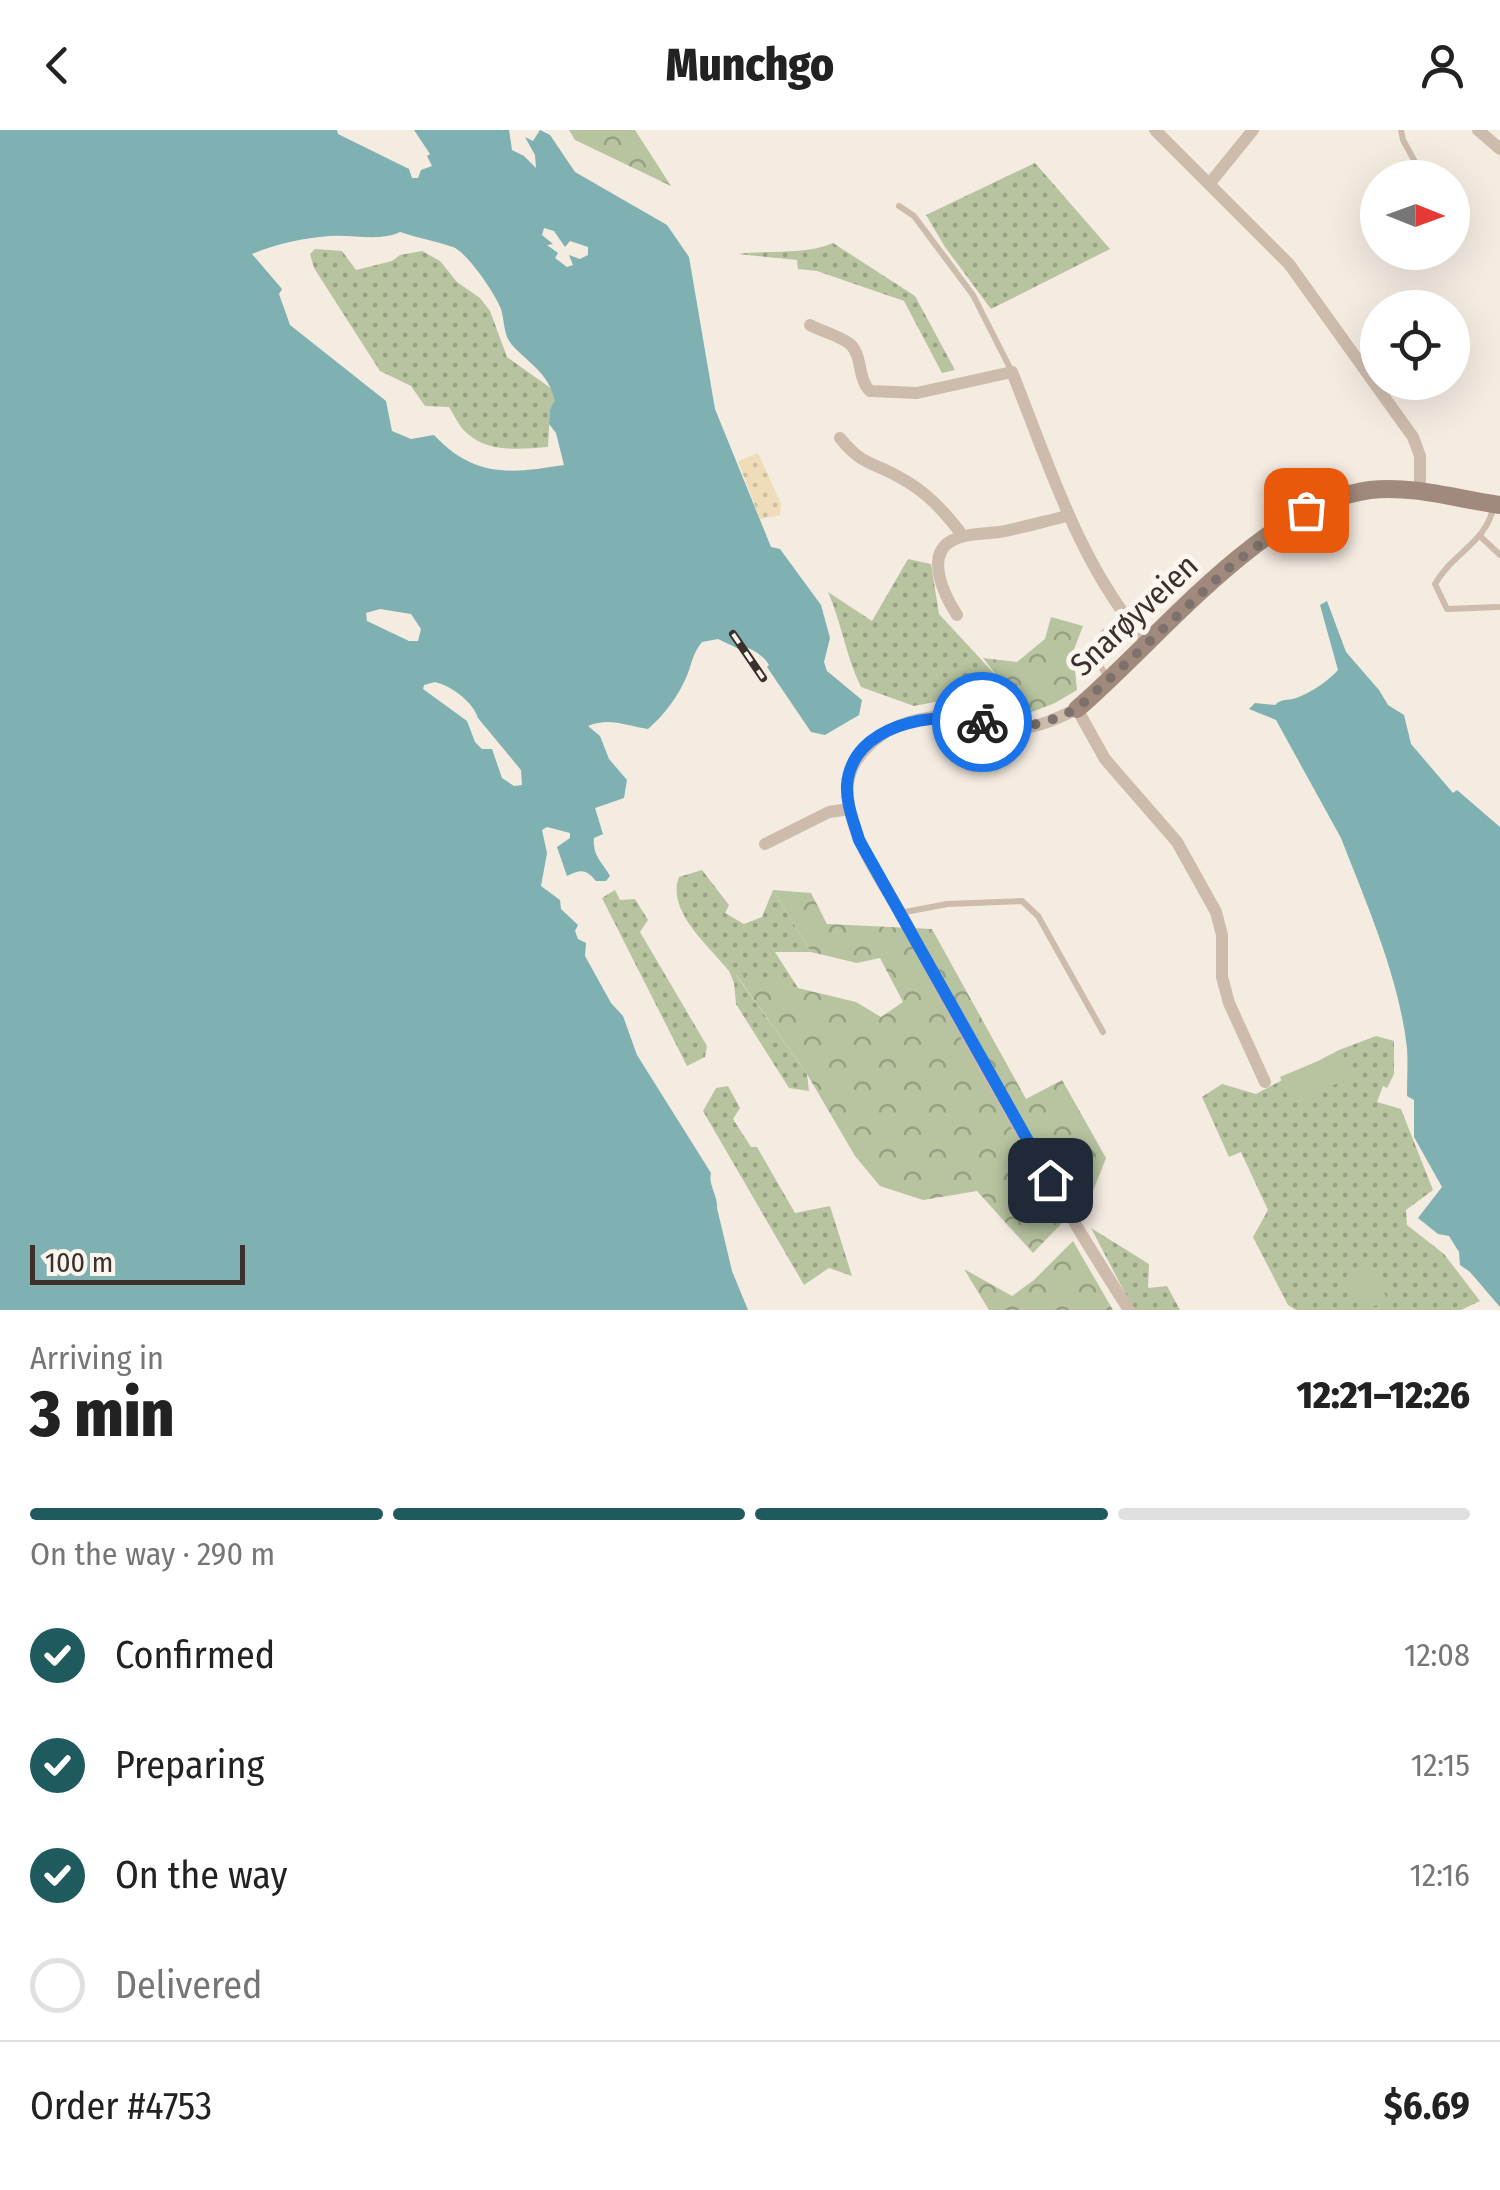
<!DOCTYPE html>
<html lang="en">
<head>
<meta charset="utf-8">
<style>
  :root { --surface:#fff; --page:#f2f2f2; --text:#222; --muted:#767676; --line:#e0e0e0; --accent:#1f5a5e }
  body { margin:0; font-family:"Fira Sans Condensed",sans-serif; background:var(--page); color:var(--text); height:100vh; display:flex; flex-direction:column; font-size:38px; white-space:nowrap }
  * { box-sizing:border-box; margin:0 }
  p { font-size:32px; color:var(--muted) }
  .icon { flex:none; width:55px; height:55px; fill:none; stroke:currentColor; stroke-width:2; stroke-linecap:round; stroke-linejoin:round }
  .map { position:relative; height:1180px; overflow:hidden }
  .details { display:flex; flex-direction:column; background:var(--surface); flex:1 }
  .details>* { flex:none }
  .needle { width:65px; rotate:91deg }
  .controls { position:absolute; left:1360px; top:30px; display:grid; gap:20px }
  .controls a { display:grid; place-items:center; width:110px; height:110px; border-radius:50%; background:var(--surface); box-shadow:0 10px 40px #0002; font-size:50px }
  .scale { position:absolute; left:30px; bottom:25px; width:215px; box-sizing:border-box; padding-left:10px; border:5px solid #3b302b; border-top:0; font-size:28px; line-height:35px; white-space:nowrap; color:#3b302b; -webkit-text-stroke:8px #fbf5ee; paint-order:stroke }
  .pin { position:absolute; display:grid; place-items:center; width:85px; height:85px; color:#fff; margin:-42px; border-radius:20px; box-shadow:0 5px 15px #0006 }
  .courier { position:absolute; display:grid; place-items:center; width:100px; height:100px; margin:-50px; border:8px solid #1a73e8; border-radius:50%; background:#fff; color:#222; box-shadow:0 2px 12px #0007 }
  .overview em { font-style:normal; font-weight:800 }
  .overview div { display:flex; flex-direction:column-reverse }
  .overview { display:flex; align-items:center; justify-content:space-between; height:170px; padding:0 30px }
  h1 { font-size:65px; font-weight:800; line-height:75px }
  .bar { display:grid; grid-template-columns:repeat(4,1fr); gap:15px 10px; align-content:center; height:120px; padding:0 30px }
  .bar i { height:12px; border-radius:8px; background:var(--line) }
  .bar .current { background:var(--accent) }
  .bar p { grid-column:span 4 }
  .line { display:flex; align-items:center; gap:25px; padding:0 30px; border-top:2px solid var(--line) }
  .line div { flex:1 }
  ol { padding:0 30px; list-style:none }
  li { display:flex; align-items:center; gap:30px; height:110px }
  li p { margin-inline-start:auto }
  li .icon { padding:10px; border-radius:50%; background:var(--accent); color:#fff; stroke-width:4 }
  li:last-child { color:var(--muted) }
  li i { width:55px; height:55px; border:5px solid var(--line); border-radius:50% }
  header { display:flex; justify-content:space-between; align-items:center; height:130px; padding:0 30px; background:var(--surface); font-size:45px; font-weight:800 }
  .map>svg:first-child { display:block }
  .green { fill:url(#green-dots) }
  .forest { fill:url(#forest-crowns) }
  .sand { fill:url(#sand-dots) }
  .pitch { fill:#b8c4a0 }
  .water { fill:#7fb0b2; fill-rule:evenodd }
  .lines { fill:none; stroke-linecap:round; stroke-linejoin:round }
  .lane { stroke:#cdbbac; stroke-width:6 }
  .street { stroke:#cdbbac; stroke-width:12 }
  .secondary { stroke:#a18a7d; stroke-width:18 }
  .rail-casing { stroke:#3b302b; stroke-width:8 }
  .rail { stroke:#fbf5ee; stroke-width:4; stroke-dasharray:11; stroke-linecap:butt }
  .done { stroke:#7c716b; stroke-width:10; stroke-dasharray:0 18 }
  .route { stroke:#1a73e8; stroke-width:12 }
  .labels { text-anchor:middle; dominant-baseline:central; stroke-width:10; stroke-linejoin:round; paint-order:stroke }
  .street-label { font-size:32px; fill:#3b302b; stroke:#fbf5ee }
</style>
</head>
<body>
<header><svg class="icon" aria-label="back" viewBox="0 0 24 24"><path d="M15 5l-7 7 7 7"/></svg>Munchgo<svg class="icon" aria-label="person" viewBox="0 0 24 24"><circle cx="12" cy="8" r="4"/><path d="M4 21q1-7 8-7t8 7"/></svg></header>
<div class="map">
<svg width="1500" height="1180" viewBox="0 0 1500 1180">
  <defs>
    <pattern id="green-dots" width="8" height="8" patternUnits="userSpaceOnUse" patternTransform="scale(2.5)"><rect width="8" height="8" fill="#b8c4a0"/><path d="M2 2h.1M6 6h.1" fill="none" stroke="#97a083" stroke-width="1.8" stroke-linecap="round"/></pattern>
    <pattern id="forest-crowns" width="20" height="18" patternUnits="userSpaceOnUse" patternTransform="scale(2.5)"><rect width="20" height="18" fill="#b8c4a0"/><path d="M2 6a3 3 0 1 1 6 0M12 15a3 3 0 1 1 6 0" fill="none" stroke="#97a083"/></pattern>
    <pattern id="sand-dots" width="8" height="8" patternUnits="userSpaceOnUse" patternTransform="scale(2.5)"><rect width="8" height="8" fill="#efdcb8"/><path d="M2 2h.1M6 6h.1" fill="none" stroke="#cebd9e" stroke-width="1.8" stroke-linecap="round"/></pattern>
  </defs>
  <rect width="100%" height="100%" fill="#f4ebe1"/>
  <!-- green -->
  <g class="green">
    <polygon points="1035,33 1110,119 991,179 945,117 926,85"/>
    <path d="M833 113 915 166 955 240 942 243 904 171 817 141 798 139 797 130 738 124C770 120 805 125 833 113Z"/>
    <path d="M315 119 342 121 356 140 392 131 400 125 422 121 440 131 457 152 480 168 490 181 507 227 552 259 556 271 550 279 548 317C522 319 489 323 468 304 460 298 454 285 449 277L425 276 411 256 380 241 314 138 310 124Z"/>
    <path d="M908 429 931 434 939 484 1003 553H1018L1029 583 1004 581 956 568 914 576 861 557C846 527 842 494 828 462L872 491Z"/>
    <path d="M702 740 729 775 725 783 744 794 762 787 773 760 811 822H775L798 858 736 845 807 944 809 961 789 958 736 874 734 853 729 841C709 816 666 781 679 747Z"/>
    <polygon points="615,760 620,770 635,769 648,790 640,802 707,916 705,927 687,936 602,768"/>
    <polygon points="1376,906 1394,911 1394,944 1387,958 1383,956 1377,972 1401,979 1433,1060 1406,1080 1407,1095 1444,1124 1480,1171 1461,1180 1296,1180 1288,1175 1253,1107 1268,1080 1241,1022 1229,1027 1202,967 1222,954 1256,964 1339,920"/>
    <polygon points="728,956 740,978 733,989 751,1017 757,1017 795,1083 830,1076 852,1146 829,1138 804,1155 703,981 716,958"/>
    <polygon points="1091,1098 1149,1134 1148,1158 1167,1156 1180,1180 1134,1180"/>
  </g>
  <!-- forest -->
  <g class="forest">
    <polygon points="569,0 635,0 671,56 575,10"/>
    <polygon points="1051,487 1083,496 1073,522 1077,560 1055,573 1029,583 1018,553 1003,554 983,528 1017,532 1045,509"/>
    <polygon points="773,760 811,763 827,794 932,799 1026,969 1062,950 1106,1028 1093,1061 1033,1123 977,1061 923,1070 880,1056 855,1026 807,944 735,843 856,872 881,887 903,872 880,828 857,833 811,822"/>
    <polygon points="1073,1111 1113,1180 989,1180 964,1139 1012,1166 1034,1150"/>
  </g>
  <!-- sand -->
  <polygon class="sand" points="758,323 781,374 780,385 760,389 738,331"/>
  <!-- pitch -->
  <g class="pitch">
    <polygon points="1342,921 1352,947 1299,970 1288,967 1280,947"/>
    <polygon points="1372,1134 1388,1172 1361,1180 1346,1145"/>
  </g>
  <!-- water -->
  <g class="water">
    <path d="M0 0H337L338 4 409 39 412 48H418L421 40 432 36 427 26 430 24 414 0H509L512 20 524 26 536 38 535 25 525 7 533 11 540 0 550 5 575 42 667 95 689 127 715 279 771 417 780 419 821 475 830 508 824 532 827 541 862 570 859 585 825 605 811 602 767 537 769 535C763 525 755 521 744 516L739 519 718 509 702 512C692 524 692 534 686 548 677 568 664 585 648 599 626 596 610 587 588 596L600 606 609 629 627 650 624 668 595 678 603 704 594 708C592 726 604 734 610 746L606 751H596C586 739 581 739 567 746L557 717 570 708V703L547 697 542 700 547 723 541 756 560 770 561 779 578 795 575 801 578 809 586 813 585 826 611 873 623 886 637 925 711 1043C708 1055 718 1065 717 1078L732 1141 748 1180H0ZM544 98 554 101 565 117 570 111 588 117V125L580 129 569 125 573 135 567 137 555 128 558 123 547 115 553 114 542 105ZM400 102C417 108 436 111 453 117 467 122 496 165 501 179 505 193 503 205 513 216 531 235 549 244 555 271L550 279 549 294 556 303 564 335C513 343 475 349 434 305L411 309 392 301 386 271 290 195 279 164 282 159 252 124C276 114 303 108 329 106 353 104 379 112 400 102ZM380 479 411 484 421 499 418 511H409L367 491 366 483ZM435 552C452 556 473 572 478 588L521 640 522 655 514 656 502 648 492 619H482L475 612 467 591 423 559 424 555Z"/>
    <path d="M1327 471 1346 522 1379 560 1388 575 1404 585 1411 614 1453 663 1457 660 1500 697V1177L1470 1142 1460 1135 1459 1122 1449 1106 1438 1104 1418 1088 1442 1057 1414 1007V970L1407 966C1407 950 1408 934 1407 918 1399 847 1367 775 1341 708L1276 590 1249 579 1255 573 1275 575C1282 568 1287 571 1296 568 1311 563 1328 551 1338 540L1320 475Z"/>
  </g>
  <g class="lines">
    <!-- lane -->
    <g class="lane">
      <polyline points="1401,0 1403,10 1424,48"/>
      <polyline points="899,76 914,86 973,165 1011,240"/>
      <path d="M1494 375C1486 414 1454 421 1435 454L1447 479 1498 477"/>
      <polyline points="1481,407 1500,425"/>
      <path d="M1108 548C1085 516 1094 505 1126 489"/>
      <polyline points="900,783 947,774 1022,771 1038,786 1103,902"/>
    </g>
    <!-- street -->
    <g class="street">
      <polyline points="1155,0 1289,134 1413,307 1420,326 1420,361"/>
      <polyline points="1478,0 1500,19"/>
      <polyline points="1210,53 1253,0"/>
      <path d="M810 195C821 201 840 206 850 214 863 226 857 248 870 261L917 263 1012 242C1050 336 1079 436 1148 514"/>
      <path d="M840 308C862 335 870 331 899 347 926 361 945 382 963 406"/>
      <path d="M957 485C944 465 924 424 953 410 966 403 985 404 999 402 1022 398 1045 391 1067 386"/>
      <polyline points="765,714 829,682 850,679"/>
      <path d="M1129 1180C1050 1057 977 928 909 798 888 759 857 720 849 676 844 647 853 629 875 610 900 589 937 583 968 588 986 591 1002 599 1020 598 1040 597 1060 587 1077 579L1105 629 1177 712 1216 782 1222 805V847L1229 873 1265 952"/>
    </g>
    <!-- secondary -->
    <path class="secondary" d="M1077 579C1158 510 1264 374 1370 360 1414 355 1457 369 1500 375"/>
    <!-- rail casing -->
    <g class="rail-casing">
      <polyline id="rail" points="733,504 763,548"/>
    </g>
    <!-- rail -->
    <use href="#rail" class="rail"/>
  </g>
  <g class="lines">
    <!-- done -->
    <path class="done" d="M982 592C1022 601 1041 596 1078 578L1232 435 1306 380"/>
    <!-- route -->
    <path class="route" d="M982 592C935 580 852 594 847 655 846 674 854 692 859 710L1050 1050"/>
  </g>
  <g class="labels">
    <!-- street labels -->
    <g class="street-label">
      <text transform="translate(1134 485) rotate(-43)">Snarøyveien</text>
    </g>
  </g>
</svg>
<div class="controls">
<a><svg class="needle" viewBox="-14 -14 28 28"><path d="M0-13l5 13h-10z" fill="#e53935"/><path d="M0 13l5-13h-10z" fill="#767676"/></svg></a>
<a><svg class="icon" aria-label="locate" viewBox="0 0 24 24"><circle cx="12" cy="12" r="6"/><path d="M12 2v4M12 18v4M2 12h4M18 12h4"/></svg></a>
</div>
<div class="scale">100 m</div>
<div class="pin" style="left:1306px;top:380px;background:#ea580c"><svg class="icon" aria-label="bag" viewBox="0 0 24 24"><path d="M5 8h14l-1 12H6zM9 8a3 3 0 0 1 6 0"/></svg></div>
<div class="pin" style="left:1050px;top:1050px;background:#1f2937"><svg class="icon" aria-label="home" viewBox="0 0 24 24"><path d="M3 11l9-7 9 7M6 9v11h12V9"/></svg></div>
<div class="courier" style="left:982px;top:592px"><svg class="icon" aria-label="bike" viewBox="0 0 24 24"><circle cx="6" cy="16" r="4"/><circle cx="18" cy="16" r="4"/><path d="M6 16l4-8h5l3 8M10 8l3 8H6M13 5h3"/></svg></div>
</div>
<section class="details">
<div class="overview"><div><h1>3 min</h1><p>Arriving in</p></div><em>12:21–12:26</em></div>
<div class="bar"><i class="current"></i><i class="current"></i><i class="current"></i><i></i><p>On the way · 290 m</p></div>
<ol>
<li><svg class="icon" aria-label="check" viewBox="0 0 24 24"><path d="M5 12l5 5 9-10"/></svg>Confirmed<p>12:08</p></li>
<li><svg class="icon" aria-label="check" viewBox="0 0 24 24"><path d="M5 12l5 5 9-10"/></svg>Preparing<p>12:15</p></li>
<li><svg class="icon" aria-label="check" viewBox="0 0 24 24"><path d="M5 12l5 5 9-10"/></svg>On the way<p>12:16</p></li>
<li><i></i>Delivered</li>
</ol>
<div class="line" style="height:130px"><div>Order #4753</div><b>$6.69</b></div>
</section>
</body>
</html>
